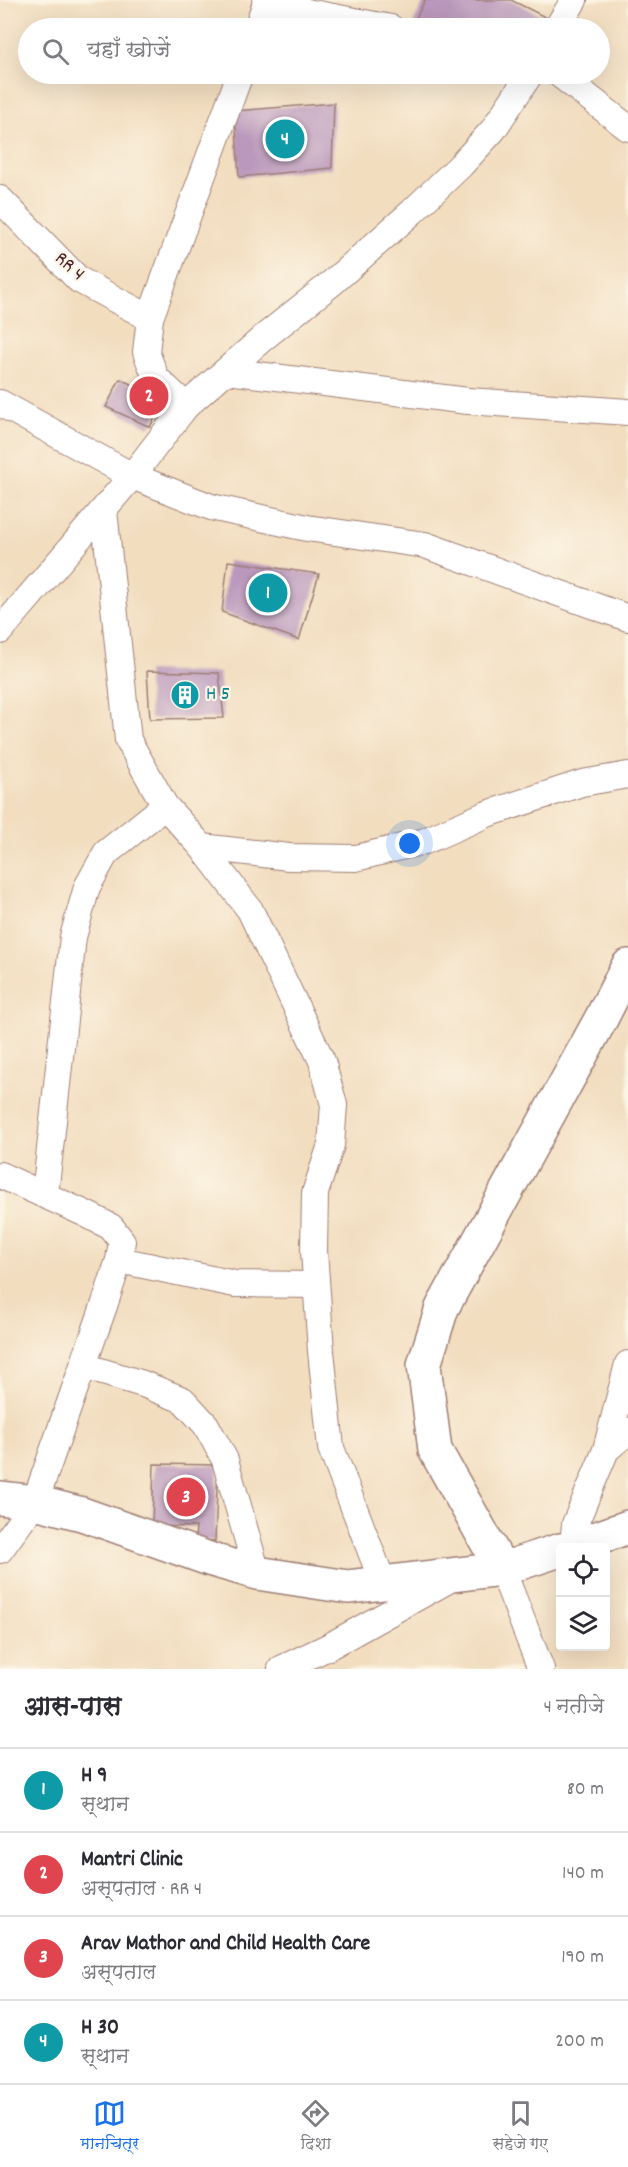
<!DOCTYPE html>
<html lang="hi">
<meta charset="utf-8">
<style>
:root{--surface:#fff;--page:#f2f2f3;--text:#2b2b33;--muted:#7c7c81;--line:#e1e1e2;--accent:#1a73e8}
body{margin:0;font-family:Dekko,"Playpen Sans Deva",sans-serif;background:var(--page);color:var(--text)}
.controls{position:absolute;right:18px;bottom:18px;display:grid;overflow:hidden;border-radius:6px;box-shadow:0 6px 24px #0002}
.controls button{width:54px;height:54px;display:grid;place-items:center;padding:0;border:0;border-bottom:2px solid var(--line);background:var(--surface);color:var(--text);font:30px sans-serif}
.you{position:absolute;left:410px;top:844px;width:21px;height:21px;margin:-15px;border:4px solid #fff;border-radius:50%;background:#1a73e8;box-shadow:0 0 0 9px #1a73e833}
.badge{display:grid;place-items:center;width:39px;height:39px;border-radius:50%;background:var(--accent);color:#fff;font-size:20px;font-weight:700}
.pin{position:absolute;translate:-50% -50%;border:3px solid #fff;box-shadow:0 2px 6px #0006}
.list{margin:0;padding:0;list-style:none}
h2{display:flex;justify-content:space-between;align-items:center;height:78px;margin:0;padding:0 24px;font-size:26px}
h2 small{font-size:20px;font-weight:400;color:var(--muted)}
.list li{display:grid;grid-template-columns:39px 1fr auto;gap:18px;align-items:center;box-sizing:border-box;height:84px;padding:0 24px;border-top:2px solid var(--line)}
.list b{display:block;font-size:22px;white-space:nowrap}
.list p{margin:0;font-size:20px;white-space:nowrap;color:var(--muted)}
.list em{font-size:20px;font-style:normal;color:var(--muted)}
.icon{flex:none;width:33px;height:33px;fill:none;stroke:currentColor;stroke-width:2;stroke-linecap:round;stroke-linejoin:round}
.map{position:relative;flex:none;width:628px;height:1669px;overflow:hidden}
.search{position:absolute;background:var(--surface);box-shadow:0 6px 24px #0002;left:18px;right:18px;top:18px;height:66px;display:flex;align-items:center;gap:15px;box-sizing:border-box;padding:0 21px;border-radius:33px;color:var(--muted);font-size:22px}
.sheet{height:414px;background:var(--surface)}
nav{display:flex;justify-content:space-around;align-items:center;box-sizing:border-box;height:84px;border-top:2px solid var(--line);background:var(--surface);font-size:16px;color:var(--muted)}
nav a{display:grid;justify-items:center;gap:3px}
nav .on{color:var(--accent)}
.map>svg:first-child{display:block}
.building{fill:#ba97bc}
.lines{fill:none;stroke-linecap:round;stroke-linejoin:round}
.street-casing{stroke:#9e7e75;stroke-width:28}
.secondary-casing{stroke:#9e7e75;stroke-width:36}
.street{stroke:#fff;stroke-width:26}
.secondary{stroke:#fff;stroke-width:33}
.labels{text-anchor:middle;dominant-baseline:central;stroke-width:4.5;stroke-linejoin:round;paint-order:stroke}
.street-label{font-size:20px;fill:#4a1f2b;stroke:#fcf5e5}
.culture-label{font-size:20px;fill:#0d838f;stroke:#fcf5e5;text-anchor:start}
</style>
<div class="map">
<svg width="628" height="1669" viewBox="0 0 628 1669">
<rect width="100%" height="100%" fill="#fcf5e5"/>
<filter id="ink" filterUnits="userSpaceOnUse"><feTurbulence type="fractalNoise" baseFrequency=".0167" numOctaves="2"/><feDisplacementMap in="SourceGraphic" scale="12" xChannelSelector="R" yChannelSelector="G"/><feConvolveMatrix kernelMatrix="1 2 1 2 8 2 1 2 1" color-interpolation-filters="sRGB"/></filter>
<filter id="wash" filterUnits="userSpaceOnUse"><feTurbulence type="fractalNoise" baseFrequency=".008" numOctaves="4" result="noise"/><feDisplacementMap in="SourceGraphic" scale="24" xChannelSelector="R" yChannelSelector="G"/><feGaussianBlur stdDeviation="1.35" result="paint"/><feColorMatrix in="noise" values="0 0 0 0 0 0 0 0 0 0 0 0 0 0 0 0 0 1.4 0 .05"/><feComposite in="paint" operator="in"/></filter>
<g filter="url(#wash)">
<rect width="100%" height="100%" fill="#f2ddbf"/>
<g id="blocks">
<g class="building">
<polygon points="425,0 511,0 551,20 536,28 429,28 413,24"/>
<polygon points="334,103 332,168 239,177 235,111"/>
<polygon points="120,379 164,399 150,427 106,407"/>
<polygon points="228,561 319,574 299,640 222,612"/>
<polygon points="147,671 219,673 224,718 150,719"/>
<polygon points="154,1464 218,1465 215,1541 195,1540 196,1527 152,1526"/>
</g>
</g>
</g>
<g filter="url(#ink)">
<use href="#blocks" fill-opacity="0" stroke="#9e7e75" stroke-width="1.5"/>
<g class="lines">
<g class="street-casing">
<g id="street">
<polyline points="265,4 391,28"/>
<polyline points="257,28 267,0"/>
<polyline points="557,28 574,0"/>
<polyline points="559,74 628,128"/>
<polyline points="0,199 79,280 150,318"/>
<polyline points="227,371 468,401 628,412"/>
<polyline points="0,403 132,476 211,507 307,528 425,545 628,618"/>
<polyline points="186,406 156,378 146,352 150,318 240,74"/>
<polyline points="104,510 128,740 165,806 202,847 250,910 322,1061 334,1105 331,1145 315,1193 314,1251 321,1351 331,1448 383,1583"/>
<polyline points="0,631 132,476 186,406 263,338 333,282 412,212 461,165 493,130 530,74"/>
<polyline points="202,847 289,857 356,858 425,841 487,814 582,783 628,775"/>
<polyline points="0,1175 86,1214 111,1227 122,1241 119,1260 104,1306 35,1502 0,1550"/>
<polyline points="45,1195 73,937 87,887 106,853 165,806"/>
<polyline points="119,1260 235,1284 316,1285"/>
<polyline points="83,1366 143,1384 183,1400 206,1425 225,1460 257,1573"/>
<polyline points="606,1450 628,1364"/>
<polyline points="573,1546 575,1524 606,1450 628,1431"/>
<polyline points="502,1569 541,1669"/>
<polyline points="281,1669 328,1647 450,1579"/>
</g>
</g>
<g class="secondary-casing">
<g id="secondary">
<polyline points="0,1498 35,1502 82,1514 212,1560 257,1573 348,1587 502,1569 560,1550"/>
<polyline points="569,1548 628,1527"/>
<polyline points="502,1569 435,1450 424,1365 442,1308 601,1019 628,966"/>
</g>
</g>
<use href="#street" class="street"/>
<use href="#secondary" class="secondary"/>
</g>
</g>
<defs>
<g id="building-disc" transform="scale(1.5)"><circle r="9.5" fill="#0f9aa8" stroke="#fcf5e5"/><path d="M-4-6H4V6H1V3H-1V6H-4ZM-2.5-4.3h1.7v1.8h-1.7ZM.8-4.3h1.7v1.8H.8ZM-2.5-1h1.7V.8h-1.7ZM.8-1h1.7V.8H.8Z" fill="#fff"/></g>
</defs>
<g fill-rule="evenodd">
<use href="#building-disc" x="185" y="695"/>
</g>
<g class="labels">
<g class="street-label">
<text transform="translate(69 267) rotate(42)">RR 4</text>
</g>
<g class="culture-label">
<text x="206" y="695">H 5</text>
</g>
</g>
</svg>
<div class="controls">
<button><svg class="icon" aria-label="locate" viewBox="0 0 24 24"><circle cx="12" cy="12" r="6"/><path d="M12 2v4M12 18v4M2 12h4M18 12h4"/></svg></button>
<button><svg class="icon" aria-label="layers" viewBox="0 0 24 24"><path d="M12 4l9 5-9 5-9-5zM3 14l9 5 9-5"/></svg></button>
</div>
<div class="you"></div>
<div class="pin badge" style="left:268px;top:593px;background:#0f9aa8">1</div>
<div class="pin badge" style="left:149px;top:396px;background:#e0444e">2</div>
<div class="pin badge" style="left:186px;top:1497px;background:#e0444e">3</div>
<div class="pin badge" style="left:285px;top:139px;background:#0f9aa8">4</div>
<div class="search"><svg class="icon" aria-label="search" viewBox="0 0 24 24"><circle cx="10" cy="10" r="6"/><path d="M15 15l6 6"/></svg>यहाँ खोजें</div>
</div>
<section class="sheet">
<h2>आस-पास<small>4 नतीजे</small></h2>
<ul class="list">
<li><span class="badge" style="background:#0f9aa8">1</span><div><b>H 9</b><p>स्थान</p></div><em>80 m</em></li>
<li><span class="badge" style="background:#e0444e">2</span><div><b>Mantri Clinic</b><p>अस्पताल · RR 4</p></div><em>140 m</em></li>
<li><span class="badge" style="background:#e0444e">3</span><div><b>Arav Mathor and Child Health Care</b><p>अस्पताल</p></div><em>190 m</em></li>
<li><span class="badge" style="background:#0f9aa8">4</span><div><b>H 30</b><p>स्थान</p></div><em>200 m</em></li>
</ul>
</section>
<nav>
<a class="on"><svg class="icon" aria-label="map" viewBox="0 0 24 24"><path d="M3 6l6-2 6 2 6-2v14l-6 2-6-2-6 2zM9 4v14M15 6v14"/></svg>मानचित्र</a>
<a><svg class="icon" aria-label="directions" viewBox="0 0 24 24"><path d="M12 3l9 9-9 9-9-9zM9 14v-3h6M13 9l2 2-2 2"/></svg>दिशा</a>
<a><svg class="icon" aria-label="saved" viewBox="0 0 24 24"><path d="M7 4h10v16l-5-4-5 4z"/></svg>सहेजे गए</a>
</nav>
